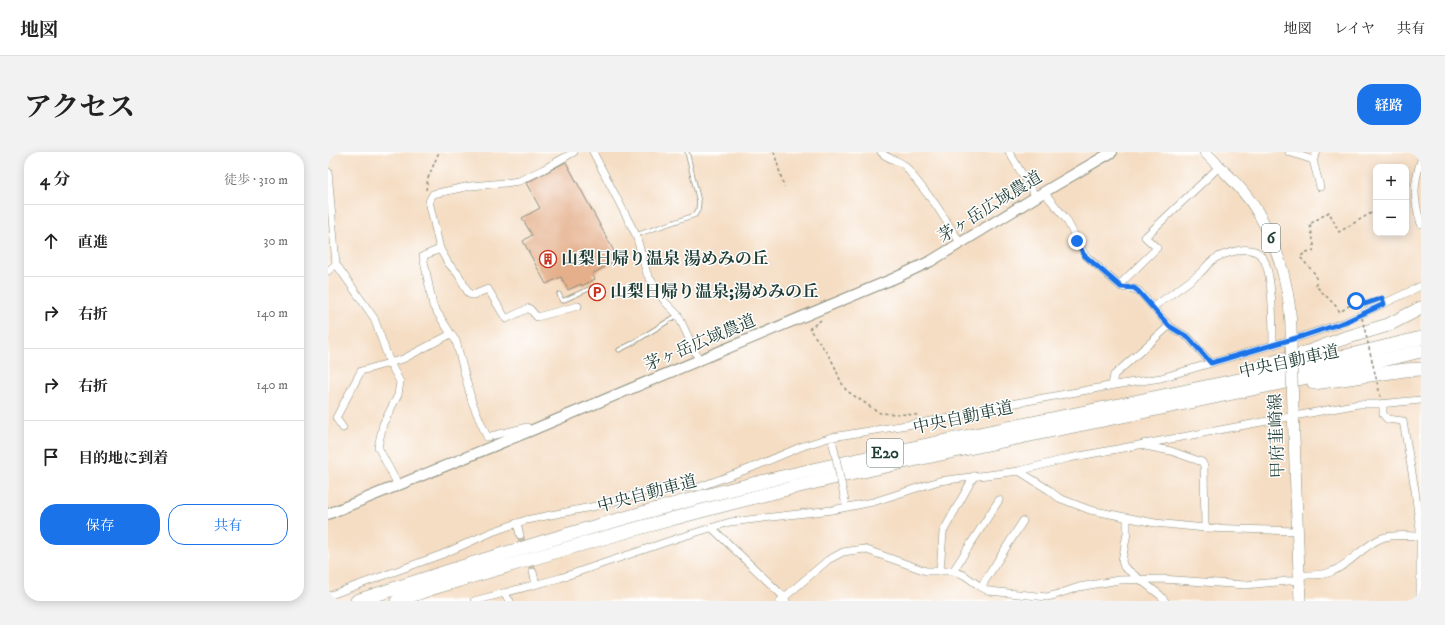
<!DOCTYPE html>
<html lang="ja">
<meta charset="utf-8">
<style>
:root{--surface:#fff;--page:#f2f2f2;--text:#222;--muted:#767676;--line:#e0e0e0;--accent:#1a73e8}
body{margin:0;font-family:"IM FELL DW Pica","Noto Serif JP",serif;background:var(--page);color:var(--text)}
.controls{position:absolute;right:12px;top:12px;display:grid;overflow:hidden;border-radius:8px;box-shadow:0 2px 10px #0003}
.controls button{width:36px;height:36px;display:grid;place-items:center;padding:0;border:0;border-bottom:1px solid var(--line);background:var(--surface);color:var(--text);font:20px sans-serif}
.stop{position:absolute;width:12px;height:12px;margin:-9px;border:3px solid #1a73e8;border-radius:50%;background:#fff}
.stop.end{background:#1a73e8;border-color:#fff;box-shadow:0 1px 4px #0008}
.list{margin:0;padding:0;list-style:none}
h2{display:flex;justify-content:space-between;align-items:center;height:52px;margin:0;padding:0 16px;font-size:17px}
h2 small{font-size:13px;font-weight:400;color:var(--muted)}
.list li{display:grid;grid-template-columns:26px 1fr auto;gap:12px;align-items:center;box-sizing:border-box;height:72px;padding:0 16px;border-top:1px solid var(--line)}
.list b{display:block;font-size:15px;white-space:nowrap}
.list em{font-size:13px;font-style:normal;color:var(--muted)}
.actions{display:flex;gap:8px;padding:12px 16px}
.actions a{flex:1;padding:9px 0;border:1px solid var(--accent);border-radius:16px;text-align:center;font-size:14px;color:var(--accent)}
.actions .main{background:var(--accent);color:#fff}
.icon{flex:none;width:22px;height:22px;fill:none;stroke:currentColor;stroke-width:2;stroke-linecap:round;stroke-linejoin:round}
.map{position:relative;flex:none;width:1093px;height:449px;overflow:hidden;border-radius:16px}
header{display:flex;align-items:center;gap:24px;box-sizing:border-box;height:56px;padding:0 20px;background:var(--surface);border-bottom:1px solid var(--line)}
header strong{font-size:19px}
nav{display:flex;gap:22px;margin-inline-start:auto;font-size:14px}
.intro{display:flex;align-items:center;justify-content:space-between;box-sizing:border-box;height:96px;padding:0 24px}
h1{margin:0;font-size:28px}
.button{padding:10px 18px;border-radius:16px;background:var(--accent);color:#fff;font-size:14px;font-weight:700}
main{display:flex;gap:24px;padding:0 24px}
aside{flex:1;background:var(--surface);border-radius:16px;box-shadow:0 2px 10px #0003}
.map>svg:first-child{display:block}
.building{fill:#e4af8a}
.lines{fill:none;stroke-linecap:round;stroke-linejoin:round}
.street-tunnel{stroke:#cabda6;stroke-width:7;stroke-dasharray:7 3.5;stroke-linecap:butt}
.lane-casing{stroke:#8a8d7c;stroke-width:5}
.street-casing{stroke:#8a8d7c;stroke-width:8}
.secondary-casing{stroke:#8a8d7c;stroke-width:12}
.primary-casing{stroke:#8a8d7c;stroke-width:12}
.highway-casing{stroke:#8a8d7c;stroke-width:14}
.path{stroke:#8a8d7c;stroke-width:1.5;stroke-dasharray:3 3;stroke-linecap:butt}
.lane{stroke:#fff;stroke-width:3.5}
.street{stroke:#fff;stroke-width:7}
.secondary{stroke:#fff;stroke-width:10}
.primary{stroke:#fff;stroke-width:11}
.highway{stroke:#fff;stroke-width:13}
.street-bridge-casing{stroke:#8a8d7c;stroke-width:8;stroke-linecap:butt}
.primary-bridge-casing{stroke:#8a8d7c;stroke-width:12;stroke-linecap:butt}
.path-bridge{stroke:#8a8d7c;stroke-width:1.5;stroke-dasharray:3 3;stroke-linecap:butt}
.street-bridge{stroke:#fff;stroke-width:7}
.primary-bridge{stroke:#fff;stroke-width:11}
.route{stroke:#1a73e8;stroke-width:5}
.labels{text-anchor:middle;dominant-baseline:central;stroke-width:3;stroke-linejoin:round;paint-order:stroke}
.shield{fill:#fff;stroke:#627771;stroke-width:1}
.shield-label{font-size:16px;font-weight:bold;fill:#1f3d34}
.street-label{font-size:17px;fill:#1f3d34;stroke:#fff}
.poi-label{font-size:17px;font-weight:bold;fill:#1f3d34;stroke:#fff;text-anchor:start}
</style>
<header>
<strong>地図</strong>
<nav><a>地図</a><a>レイヤ</a><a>共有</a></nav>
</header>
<div class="intro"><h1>アクセス</h1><a class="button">経路</a></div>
<main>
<aside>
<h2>4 分<small>徒歩 · 310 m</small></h2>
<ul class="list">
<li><svg class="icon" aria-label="ahead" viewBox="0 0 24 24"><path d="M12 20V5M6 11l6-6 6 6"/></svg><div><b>直進</b></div><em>30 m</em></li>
<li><svg class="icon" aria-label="right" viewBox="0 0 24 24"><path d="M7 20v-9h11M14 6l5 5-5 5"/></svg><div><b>右折</b></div><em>140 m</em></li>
<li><svg class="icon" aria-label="right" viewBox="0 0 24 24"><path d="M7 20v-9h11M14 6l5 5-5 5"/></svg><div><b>右折</b></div><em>140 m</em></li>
<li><svg class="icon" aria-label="arrive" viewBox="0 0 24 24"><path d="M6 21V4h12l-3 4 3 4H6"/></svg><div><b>目的地に到着</b></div></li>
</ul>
<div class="actions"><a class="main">保存</a><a>共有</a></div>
</aside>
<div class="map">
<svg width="1093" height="449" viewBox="0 0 1093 449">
<rect width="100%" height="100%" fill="#fff"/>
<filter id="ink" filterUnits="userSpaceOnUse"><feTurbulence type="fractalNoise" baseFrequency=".025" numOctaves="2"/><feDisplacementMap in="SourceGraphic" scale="8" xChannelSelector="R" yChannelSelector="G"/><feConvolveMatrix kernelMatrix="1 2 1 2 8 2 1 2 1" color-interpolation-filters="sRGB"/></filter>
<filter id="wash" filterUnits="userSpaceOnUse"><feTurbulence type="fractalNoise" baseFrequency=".012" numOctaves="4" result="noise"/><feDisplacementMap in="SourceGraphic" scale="16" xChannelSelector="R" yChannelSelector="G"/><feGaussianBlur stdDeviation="0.9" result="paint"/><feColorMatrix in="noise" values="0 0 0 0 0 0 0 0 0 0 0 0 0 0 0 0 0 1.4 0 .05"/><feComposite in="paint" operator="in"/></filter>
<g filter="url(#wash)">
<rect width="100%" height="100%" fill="#f5ddc3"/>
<g id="blocks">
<polygon class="building" points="238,10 288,103 282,112 264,122 267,127 254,134 253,132 240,138 233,125 218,132 195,89 204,83 194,66 212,56 198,31"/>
</g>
</g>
<g filter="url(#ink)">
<use href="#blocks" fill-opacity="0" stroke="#8a8d7c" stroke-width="1"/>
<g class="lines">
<polyline class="street-tunnel" points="192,383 205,420"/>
<g class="lane-casing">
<g id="lane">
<polyline points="308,83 367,63 370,58 371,50 359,0"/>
<polyline points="231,142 234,149 263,136 269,140"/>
<polyline points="291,198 303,192 350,163"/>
</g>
</g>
<g class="street-casing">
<g id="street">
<polyline points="246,0 216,17 191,29 177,31 142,34 105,42 101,49 112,97 120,111 130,122 141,142 145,143 160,137 178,167 201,156 209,165 250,154"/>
<polyline points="265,0 308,83 319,122 337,150 350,163 371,208"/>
<path d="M553 0C560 8 570 7 577 14L608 53 633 92"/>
<polyline points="681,0 708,45"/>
<polyline points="961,0 985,8 992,35"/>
<polyline points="985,8 989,0"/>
<path d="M1093 8C1085 33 1085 46 1093 72"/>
<polyline points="0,20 8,112 0,119"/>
<polyline points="716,40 738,67 757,103 793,135 806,137 811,139 841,174 861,186 883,211"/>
<polyline points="112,97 95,104 105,154 123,182"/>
<polyline points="8,112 46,166 62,211 72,230 70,243 55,272 50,295 70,333"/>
<polyline points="791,133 829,96 817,85 891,15"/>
<path d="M825 155C841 144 857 133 872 121 877 117 880 111 885 108 891 103 900 101 908 99 917 96 929 97 935 106 945 121 945 174 945 193"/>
<polyline points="784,233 786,223 841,174"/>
<polyline points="1055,251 1055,262 1059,267 1075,269 1087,338 1092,378 1092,449"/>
<polyline points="15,276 8,266 33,219 75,207 123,182 128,189 144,250 159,285 199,275 202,279"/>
<polyline points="817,291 817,294 843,299 874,310 876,314 877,376"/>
<polyline points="691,319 721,338 731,346 762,358 827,371 877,376 969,379"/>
<polyline points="799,365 799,381 794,409 796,415 832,443 837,449"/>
<polyline points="189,371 192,383"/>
<polyline points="384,376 456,445 458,449"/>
<polyline points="612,419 615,380 646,324"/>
<polyline points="625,419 671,348"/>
<polyline points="205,420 208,432"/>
<path d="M971 423C982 423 995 424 1005 419 1022 412 1036 393 1054 386 1066 382 1079 384 1091 384"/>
<polyline points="653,435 695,369"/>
<polyline points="175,441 182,449"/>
<polyline points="0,444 115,402 164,380 198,368 278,352 325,337 371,335 423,316 475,294 504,285 622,266 688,251 787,233 833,226 975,184 1017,170 1093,134"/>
<polyline points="146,449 232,426 350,386 402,370 504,358 545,350 611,329 691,319 741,306 1031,252 1051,252 1093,248"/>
<polyline points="452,449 500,408 515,400 536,397 598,419 625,419 636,423 653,435 661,439 719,445 727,443 751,435 791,428 834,427 917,433 971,428"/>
</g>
</g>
<g class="secondary-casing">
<polyline id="secondary" points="0,362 202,279 567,126 603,109 716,40 784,0"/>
</g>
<g class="primary-casing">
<g id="primary">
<path d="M877 0C894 18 916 37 929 59 953 99 965 147 963 194"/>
<polyline points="965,257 972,449"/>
</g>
</g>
<g class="highway-casing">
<g id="highway">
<polyline points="933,214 983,199 1014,187 1060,173 1093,156"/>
<polyline points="986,231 1077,218 1093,217"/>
<path d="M29 449C170 402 313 358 458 324 669 275 883 238 1093 186"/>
<path d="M69 449 105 436C252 392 399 349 549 316 730 275 913 243 1093 199"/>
</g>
</g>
<g class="path">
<polyline points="446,0 456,35"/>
<polyline points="98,38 100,26 111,0"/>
<polyline points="1038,151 1028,149 1012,160 1007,153 988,134 988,123 972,105 978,100 985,99 986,93 982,72 1001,60 1011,80 1048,58"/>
<path d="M493 168 481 177C490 188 498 199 505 211 510 221 512 231 519 239L552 261 590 263"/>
</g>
<use href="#lane" class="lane"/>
<use href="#street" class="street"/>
<use href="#secondary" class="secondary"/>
<use href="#primary" class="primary"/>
<use href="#highway" class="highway"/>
<g class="street-bridge-casing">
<polyline id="street-bridge" points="505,292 517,349"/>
</g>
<g class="primary-bridge-casing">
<polyline id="primary-bridge" points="963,194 965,257"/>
</g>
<polyline class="path-bridge" points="1034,166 1053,247"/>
<use href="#street-bridge" class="street-bridge"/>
<use href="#primary-bridge" class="primary-bridge"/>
</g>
</g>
<g class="lines" filter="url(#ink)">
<polyline class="route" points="749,89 756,103 793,135 806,136 810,139 841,174 861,186 883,211 975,184 1017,170 1056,152 1054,146 1037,152 1033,149 1028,149"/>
</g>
<defs>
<g id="building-ring" transform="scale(0.9)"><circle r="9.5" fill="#fff" stroke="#c8321e" stroke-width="1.5"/><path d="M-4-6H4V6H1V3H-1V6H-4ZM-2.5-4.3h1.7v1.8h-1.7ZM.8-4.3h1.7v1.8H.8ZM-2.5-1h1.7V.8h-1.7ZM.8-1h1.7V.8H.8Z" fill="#c8321e"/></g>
<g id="parking-ring" transform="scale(0.9)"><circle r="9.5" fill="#fff" stroke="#c8321e" stroke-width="1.5"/><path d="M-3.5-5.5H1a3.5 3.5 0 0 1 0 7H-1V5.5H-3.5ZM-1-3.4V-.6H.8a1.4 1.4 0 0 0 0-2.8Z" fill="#c8321e"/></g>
</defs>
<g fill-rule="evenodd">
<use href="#building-ring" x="220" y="107"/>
<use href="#parking-ring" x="269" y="140"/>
</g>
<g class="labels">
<g class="shield">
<rect x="934" y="72" width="18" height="28" rx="3"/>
<rect x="539" y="287" width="36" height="28" rx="3"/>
</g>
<g class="shield-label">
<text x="943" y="86">6</text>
<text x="557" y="301">E20</text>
</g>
<g class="street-label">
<text transform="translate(662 55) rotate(-32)">茅ヶ岳広域農道</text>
<text transform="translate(372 191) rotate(-23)">茅ヶ岳広域農道</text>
<text transform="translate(961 210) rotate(-12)">中央自動車道</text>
<text transform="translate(635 266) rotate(-12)">中央自動車道</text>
<text transform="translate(949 284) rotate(-92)">甲府韮崎線</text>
<text transform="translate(319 342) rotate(-15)">中央自動車道</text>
</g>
<g class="poi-label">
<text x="233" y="107">山梨日帰り温泉 湯めみの丘</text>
<text x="282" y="140">山梨日帰り温泉;湯めみの丘</text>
</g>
</g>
</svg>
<div class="controls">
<button>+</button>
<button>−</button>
</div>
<div class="stop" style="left:1028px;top:149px"></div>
<div class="stop end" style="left:749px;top:89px"></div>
</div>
</main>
